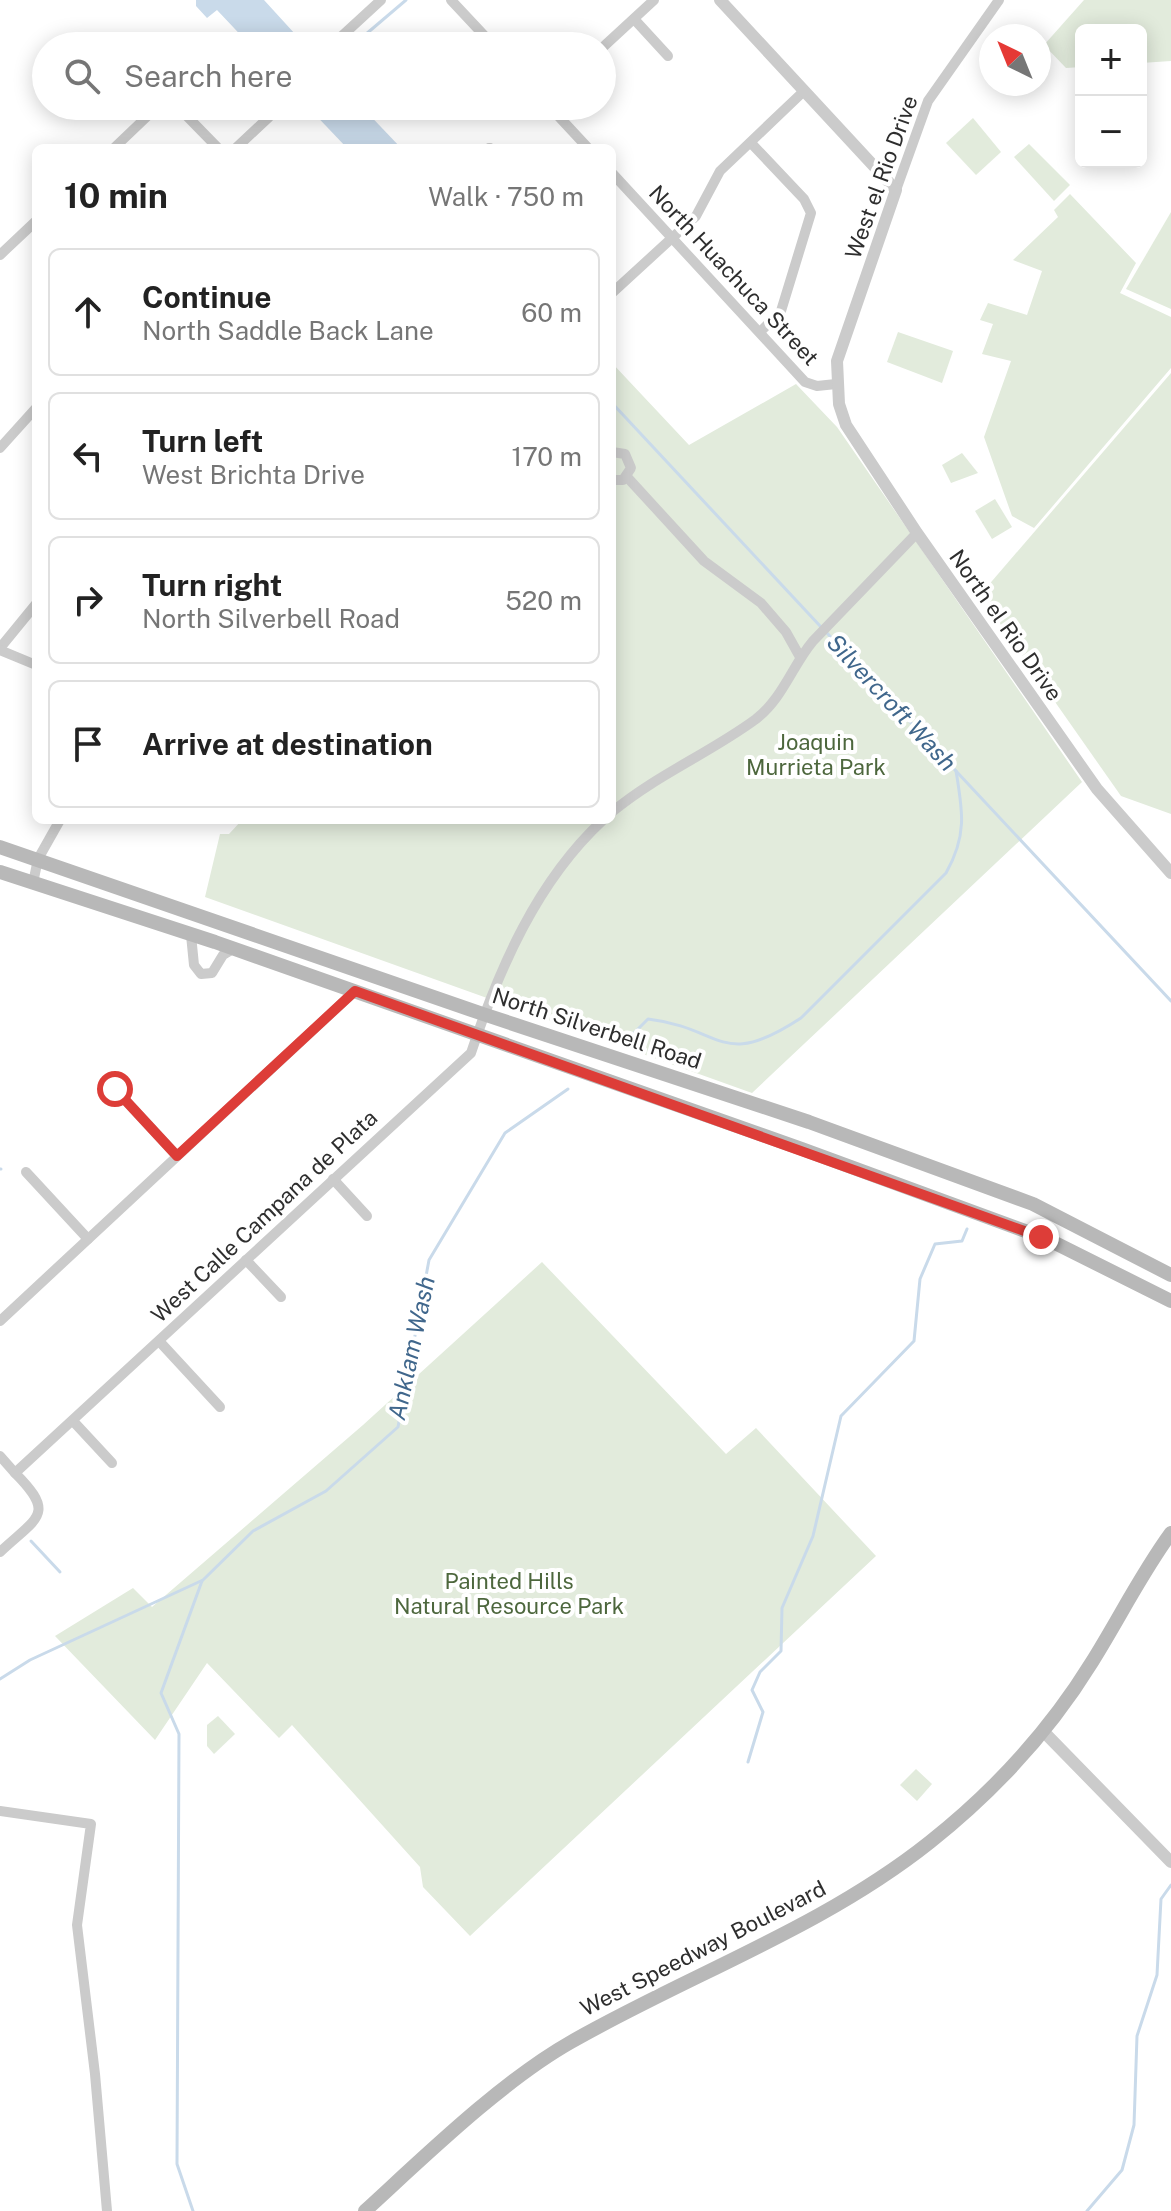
<!DOCTYPE html>
<meta charset="utf-8">
<style>
:root{--surface:#fff;--page:#f2f2f2;--text:#222;--muted:#767676;--line:#e0e0e0}
body{margin:0;font-family:"Public Sans",sans-serif;background:var(--page);color:var(--text)}
.controls{position:absolute;right:24px;top:24px;display:grid;overflow:hidden;border-radius:12px;box-shadow:0 4px 20px #0003}
.controls button{width:72px;height:72px;display:grid;place-items:center;padding:0;border:0;border-bottom:2px solid var(--line);background:var(--surface);color:var(--text);font:40px sans-serif}
.compass{position:absolute;left:979px;top:24px;width:72px;height:72px;border-radius:50%;background:var(--surface);box-shadow:0 4px 20px #0003;rotate:317deg}
.stop{position:absolute;width:24px;height:24px;margin:-18px;border:6px solid #dd3d38;border-radius:50%;background:#fff}
.stop.end{background:#dd3d38;border-color:#fff;box-shadow:0 2px 8px #0008}
.list{margin:0;padding:0;list-style:none}
h2{display:flex;justify-content:space-between;align-items:center;height:104px;margin:0;padding:0 32px;font-size:34px}
h2 small{font-size:26px;font-weight:400;color:var(--muted)}
.list li{display:grid;grid-template-columns:52px 1fr auto;gap:24px;align-items:center;box-sizing:border-box;height:128px;margin:0 16px 16px;padding:0 16px;border:2px solid var(--line);border-radius:12px}
.list b{display:block;font-size:30px;white-space:nowrap}
.list p{margin:0;font-size:26px;white-space:nowrap;color:var(--muted)}
.list em{font-size:26px;font-style:normal;color:var(--muted)}
.icon{flex:none;width:44px;height:44px;fill:none;stroke:currentColor;stroke-width:2;stroke-linecap:round;stroke-linejoin:round}
.map{position:relative;flex:none;width:1171px;height:2211px;overflow:hidden}
.search{position:absolute;background:var(--surface);box-shadow:0 4px 20px #0003;left:32px;top:32px;width:584px;height:88px;display:flex;align-items:center;gap:20px;box-sizing:border-box;padding:0 28px;border-radius:44px;color:var(--muted);font-size:30px}
.panel{position:absolute;background:var(--surface);box-shadow:0 4px 20px #0003;left:32px;top:144px;width:584px;height:680px;border-radius:12px}
.map>svg:first-child{display:block}
.green{fill:#e2ebdc}
.water{fill:#c9daea}
.lines{fill:none;stroke-linecap:round;stroke-linejoin:round}
.stream{stroke:#c9daea;stroke-width:3}
.minor{stroke:#cbcbcb;stroke-width:10}
.tertiary{stroke:#cbcbcb;stroke-width:12}
.secondary{stroke:#b8b8b8;stroke-width:14}
.route{stroke:#dd3d38;stroke-width:10}
.labels{text-anchor:middle;dominant-baseline:central;stroke-width:8;stroke-linejoin:round;paint-order:stroke}
.street-label{font-size:22px;fill:#2e2e2e;stroke:#fff}
.park-label{font-size:22px;fill:#4d673d;stroke:#fff}
.water-label{font-size:24px;font-style:italic;fill:#40678c;stroke:#fff}
</style>
<div class="map">
<svg width="1171" height="2211" viewBox="0 0 1171 2211">
<rect width="100%" height="100%" fill="#fff"/>
<g class="green">
<polygon points="1084,0 1171,0 1171,61 1141,63 1141,30 1081,30 1081,67 1066,68 1044,45"/>
<polygon points="973,118 1001,152 976,175 946,143"/>
<polygon points="1029,144 1070,185 1054,201 1014,157"/>
<polygon points="1070,194 1136,263 1120,293 1171,317 1171,368 1034,528 1012,516 984,437 1011,361 982,354 993,324 980,320 988,303 1027,315 1042,271 1013,260 1058,217 1054,210"/>
<polygon points="1171,212 1171,309 1126,289"/>
<polygon points="898,332 953,351 942,383 887,362"/>
<polygon points="612,363 689,445 796,384 837,427 1082,782 752,1093 205,897 220,834 229,834 242,820 612,820"/>
<polygon points="1171,373 1171,814 1121,796 980,595"/>
<polygon points="962,453 978,473 951,483 942,465"/>
<polygon points="995,499 1012,527 992,539 975,511"/>
<polygon points="542,1262 726,1454 756,1428 876,1556 470,1936 423,1887 420,1867 292,1725 279,1738 207,1663 155,1740 55,1636 133,1588 152,1607 363,1425"/>
<polygon points="218,1716 235,1734 214,1754 207,1746 207,1725"/>
<polygon points="916,1769 932,1784 917,1801 900,1785"/>
</g>
<g class="water">
<polygon points="196,0 264,0 306,46 251,46 217,10 207,18 196,6"/>
<polygon points="307,106 361,106 401,148 347,148"/>
</g>
<g class="lines">
<g class="stream">
<polyline points="352,46 406,0"/>
<polyline points="275,114 282,106"/>
<polyline points="612,403 821,627"/>
<polyline points="827,633 1171,1001"/>
<path d="M625 1042 648 1019C724 1028 720 1071 801 1018L946 873C967 836 963 812 956 771"/>
<polyline points="0,1169 1,1169"/>
<polyline points="31,1541 60,1572"/>
<polyline points="0,1679 30,1660 203,1580 253,1531 326,1491 398,1427 429,1260 505,1133 568,1089"/>
<polyline points="748,1762 763,1712 752,1690 760,1672 781,1651 782,1608 813,1536 841,1416 914,1341 920,1279 935,1244 962,1241 967,1229"/>
<polyline points="193,2211 177,2164 179,1734 161,1693 202,1581"/>
<polyline points="1087,2211 1122,2170 1134,2125 1137,2036 1157,1975 1161,1899 1171,1885"/>
</g>
<g class="minor">
<polyline points="451,0 494,46"/>
<polyline points="634,19 668,56"/>
<polyline points="331,46 381,0"/>
<polyline points="602,48 654,0"/>
<polyline points="177,106 218,148"/>
<polyline points="549,106 588,148"/>
<polyline points="751,143 804,199 811,213 781,311 760,332"/>
<polyline points="114,148 158,106"/>
<polyline points="236,148 269,117"/>
<polyline points="489,148 490,148"/>
<polyline points="612,173 805,382 817,386 836,384"/>
<polyline points="896,190 928,101 999,0"/>
<polyline points="0,255 36,221"/>
<polyline points="612,293 696,216 720,171 804,91"/>
<polyline points="0,448 36,408"/>
<polyline points="612,452 625,454 631,468 623,480 612,480"/>
<polyline points="627,477 704,561 761,603 786,632 800,657"/>
<polyline points="0,648 36,604"/>
<polyline points="0,650 36,665"/>
<path d="M612 812C658 774 710 753 756 719 783 698 792 666 813 641L917 533"/>
<polyline points="33,883 38,859 60,820"/>
<polyline points="191,935 194,965 201,974 212,973 223,955 233,949"/>
<polyline points="115,1089 177,1156"/>
<polyline points="26,1172 88,1239"/>
<polyline points="333,1179 367,1216"/>
<polyline points="246,1260 281,1297"/>
<polyline points="0,1321 355,991"/>
<polyline points="159,1341 220,1407"/>
<polyline points="73,1421 112,1463"/>
<polyline points="0,1456 15,1473"/>
<path d="M0 1552C37 1517 57 1515 15 1473L471 1053C499 969 537 881 603 820"/>
<polyline points="0,1811 91,1824 77,1925 95,2074 107,2211"/>
</g>
<g class="tertiary">
<polyline points="720,0 896,190 837,361 839,404 846,425 917,533 1097,789 1171,873"/>
<polyline points="1043,1731 1171,1862"/>
</g>
<g class="secondary">
<polyline points="0,847 483,1014 809,1122 1033,1204 1171,1275"/>
<polyline points="0,872 215,942 802,1149 1047,1239 1171,1301"/>
<path d="M365 2211C424 2157 502 2081 571 2042 690 1974 822 1928 930 1842 993 1792 1050 1730 1092 1662 1119 1619 1141 1574 1171 1533"/>
</g>
</g>
<g class="lines">
<polyline class="route" points="115,1089 177,1156 355,991 1041,1237"/>
</g>
<g class="labels">
<g class="street-label">
<text transform="translate(881 177) rotate(-70)">West el Rio Drive</text>
<text transform="translate(734 275) rotate(47)">North Huachuca Street</text>
<text transform="translate(1006 625) rotate(55)">North el Rio Drive</text>
<text transform="translate(597 1028) rotate(18)">North Silverbell Road</text>
<text transform="translate(264 1216) rotate(-43)">West Calle Campana de Plata</text>
<text transform="translate(703 1948) rotate(-27)">West Speedway Boulevard</text>
</g>
<g class="park-label">
<text x="816" y="742">Joaquin<tspan x="816" dy="25">Murrieta Park</tspan></text>
<text x="509" y="1581">Painted Hills<tspan x="509" dy="25">Natural Resource Park</tspan></text>
</g>
<g class="water-label">
<text transform="translate(892 702) rotate(47)">Silvercroft Wash</text>
<text transform="translate(411 1348) rotate(-78)">Anklam Wash</text>
</g>
</g>
</svg>
<div class="controls">
<button>+</button>
<button>−</button>
</div>
<svg class="compass" viewBox="-18 -18 36 36"><path d="M0-13l5 13h-10z" fill="#e53935"/><path d="M0 13l5-13h-10z" fill="#767676"/></svg>
<div class="stop" style="left:115px;top:1089px"></div>
<div class="stop end" style="left:1041px;top:1237px"></div>
<div class="search"><svg class="icon" aria-label="search" viewBox="0 0 24 24"><circle cx="10" cy="10" r="6"/><path d="M15 15l6 6"/></svg>Search here</div>
<section class="panel">
<h2>10 min<small>Walk · 750 m</small></h2>
<ul class="list">
<li><svg class="icon" aria-label="ahead" viewBox="0 0 24 24"><path d="M12 20V5M6 11l6-6 6 6"/></svg><div><b>Continue</b><p>North Saddle Back Lane</p></div><em>60 m</em></li>
<li><svg class="icon" aria-label="left" viewBox="0 0 24 24"><path d="M17 20v-9H6M10 6l-5 5 5 5"/></svg><div><b>Turn left</b><p>West Brichta Drive</p></div><em>170 m</em></li>
<li><svg class="icon" aria-label="right" viewBox="0 0 24 24"><path d="M7 20v-9h11M14 6l5 5-5 5"/></svg><div><b>Turn right</b><p>North Silverbell Road</p></div><em>520 m</em></li>
<li><svg class="icon" aria-label="arrive" viewBox="0 0 24 24"><path d="M6 21V4h12l-3 4 3 4H6"/></svg><div><b>Arrive at destination</b></div></li>
</ul>
</section>
</div>
